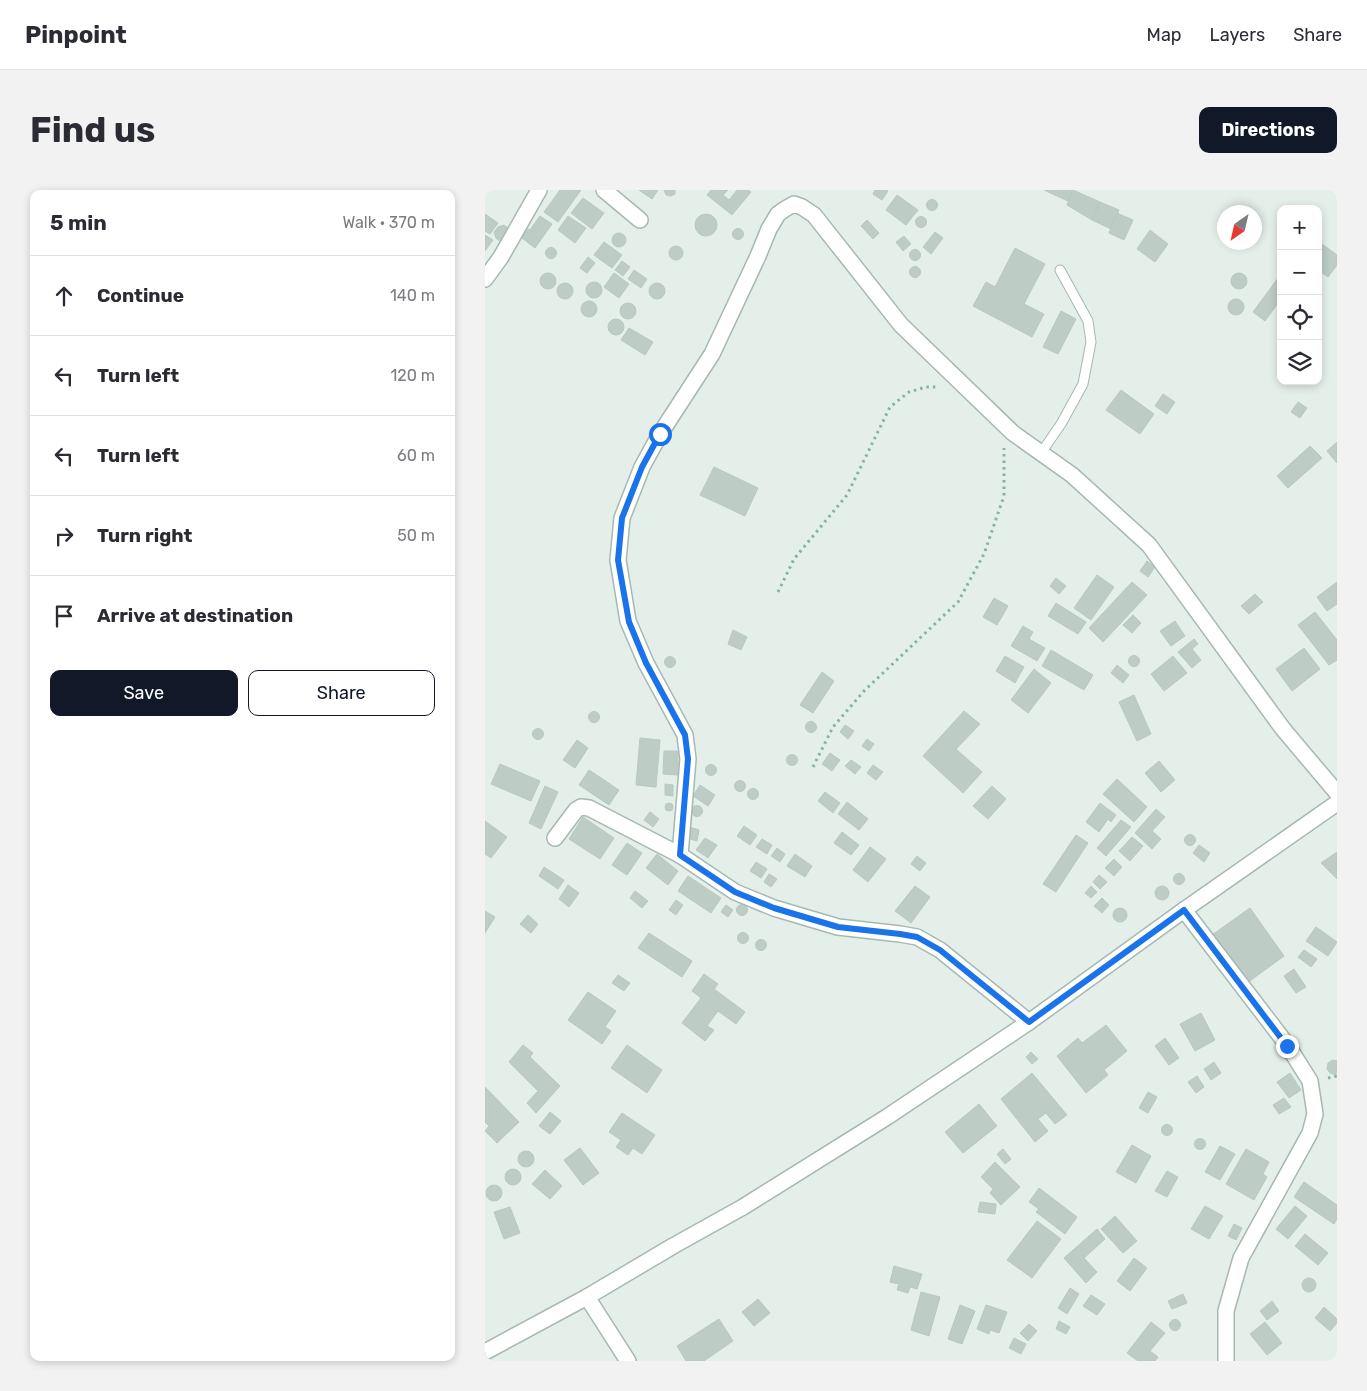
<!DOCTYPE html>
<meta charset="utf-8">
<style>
:root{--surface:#fff;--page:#f2f2f3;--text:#2b2b33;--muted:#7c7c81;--line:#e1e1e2;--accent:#111827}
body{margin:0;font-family:Rubik,sans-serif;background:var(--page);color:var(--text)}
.controls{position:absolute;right:15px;top:15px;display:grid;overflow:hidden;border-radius:10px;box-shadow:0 2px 8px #0003}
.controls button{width:45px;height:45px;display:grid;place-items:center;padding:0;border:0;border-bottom:1px solid var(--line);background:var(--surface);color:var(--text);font:25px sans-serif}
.compass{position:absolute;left:732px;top:15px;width:45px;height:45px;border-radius:50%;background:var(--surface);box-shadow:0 2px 8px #0003;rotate:214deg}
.stop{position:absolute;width:15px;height:15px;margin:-11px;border:4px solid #1a73e8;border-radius:50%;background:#fff}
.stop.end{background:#1a73e8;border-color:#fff;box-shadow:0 1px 5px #0008}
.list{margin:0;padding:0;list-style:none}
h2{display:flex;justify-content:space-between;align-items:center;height:65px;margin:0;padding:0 20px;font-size:21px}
h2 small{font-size:16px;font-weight:400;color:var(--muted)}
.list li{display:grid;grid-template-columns:32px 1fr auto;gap:15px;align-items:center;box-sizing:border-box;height:80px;padding:0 20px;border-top:1px solid var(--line)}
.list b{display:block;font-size:19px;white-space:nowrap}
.list em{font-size:16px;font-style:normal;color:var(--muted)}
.actions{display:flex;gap:10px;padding:15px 20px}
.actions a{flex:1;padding:11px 0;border:1px solid var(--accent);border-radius:10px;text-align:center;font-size:18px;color:var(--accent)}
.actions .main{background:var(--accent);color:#fff}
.icon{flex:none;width:28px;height:28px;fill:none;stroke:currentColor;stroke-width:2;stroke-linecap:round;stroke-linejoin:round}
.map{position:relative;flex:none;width:852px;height:1171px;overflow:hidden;border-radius:10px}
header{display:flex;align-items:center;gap:30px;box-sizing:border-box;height:70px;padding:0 25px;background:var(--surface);border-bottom:1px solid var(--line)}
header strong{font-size:24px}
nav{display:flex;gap:28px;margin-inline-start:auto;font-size:18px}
.intro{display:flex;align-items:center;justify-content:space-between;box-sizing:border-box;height:120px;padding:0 30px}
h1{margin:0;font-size:35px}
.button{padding:12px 22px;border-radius:10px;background:var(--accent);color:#fff;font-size:18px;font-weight:700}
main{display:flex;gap:30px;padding:0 30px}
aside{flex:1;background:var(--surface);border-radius:10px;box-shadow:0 2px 8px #0003}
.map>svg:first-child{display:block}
.building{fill:#bdcdc5;stroke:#b6c9c0}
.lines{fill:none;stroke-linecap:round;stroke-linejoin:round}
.service-casing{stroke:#a7b8b1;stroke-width:11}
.minor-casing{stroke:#a7b8b1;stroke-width:18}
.path{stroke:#83b5a2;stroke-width:3;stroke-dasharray:2.5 4;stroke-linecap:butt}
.service{stroke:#fff;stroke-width:9}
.minor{stroke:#fff;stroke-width:15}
.route{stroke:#1a73e8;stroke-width:6}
</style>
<header>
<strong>Pinpoint</strong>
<nav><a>Map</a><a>Layers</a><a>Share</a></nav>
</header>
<div class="intro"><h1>Find us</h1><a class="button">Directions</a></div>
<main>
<aside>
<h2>5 min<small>Walk · 370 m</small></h2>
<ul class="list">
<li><svg class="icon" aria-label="ahead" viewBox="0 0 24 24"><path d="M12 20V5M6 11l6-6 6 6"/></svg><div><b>Continue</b></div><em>140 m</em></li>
<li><svg class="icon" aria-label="left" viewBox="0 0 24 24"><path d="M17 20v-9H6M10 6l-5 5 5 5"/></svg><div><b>Turn left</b></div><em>120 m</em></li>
<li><svg class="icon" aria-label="left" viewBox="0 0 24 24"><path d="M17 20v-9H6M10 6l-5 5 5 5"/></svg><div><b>Turn left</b></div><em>60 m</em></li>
<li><svg class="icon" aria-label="right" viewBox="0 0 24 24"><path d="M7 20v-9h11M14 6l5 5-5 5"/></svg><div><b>Turn right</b></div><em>50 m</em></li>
<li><svg class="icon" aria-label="arrive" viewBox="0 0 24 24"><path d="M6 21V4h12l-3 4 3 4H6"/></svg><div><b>Arrive at destination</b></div></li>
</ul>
<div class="actions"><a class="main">Save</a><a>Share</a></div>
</aside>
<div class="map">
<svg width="852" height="1171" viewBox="0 0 852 1171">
<rect width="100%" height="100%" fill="#e5efea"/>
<g class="building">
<polygon points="75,0 96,0 73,32 59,22"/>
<polygon points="154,0 173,0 167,9"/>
<polygon points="179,0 190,0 190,4 186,6 181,5"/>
<polygon points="226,0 243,0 238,5 244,10 252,0 263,0 266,2 247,25 222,5"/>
<polygon points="390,0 401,0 403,1 397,10 388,4"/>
<polygon points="559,0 588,0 583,11"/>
<polygon points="588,0 615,12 607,30 582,15"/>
<polygon points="412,5 433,20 421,35 401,20"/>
<polygon points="98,8 119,23 107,39 86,23"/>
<circle cx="447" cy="15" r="5.5"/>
<polygon points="615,12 634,20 626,39 607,30"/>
<polygon points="632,23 648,30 639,50 624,43"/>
<polygon points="0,24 13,33 5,44 0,41"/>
<circle cx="221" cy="35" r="11"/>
<polygon points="55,26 67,34 50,58 37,48 43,39 45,40"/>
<polygon points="83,26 101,38 90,53 73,40"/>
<circle cx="436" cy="32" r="5.5"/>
<polygon points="382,30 394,43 388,49 376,36"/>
<polygon points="19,35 24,39 16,52 11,48 9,42 13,37"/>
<circle cx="253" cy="44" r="5.5"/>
<polygon points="665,40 683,54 670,72 652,59"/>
<polygon points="450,42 458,48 446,64 438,57"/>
<circle cx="134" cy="50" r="7"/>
<polygon points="0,45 8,50 0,61"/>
<polygon points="419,46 426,54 418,61 411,52"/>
<polygon points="833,51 852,65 852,75 843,87 833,80"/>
<polygon points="119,52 137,65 127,78 109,65"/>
<circle cx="191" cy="63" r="7"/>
<circle cx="66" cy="63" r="5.5"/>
<polygon points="530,58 560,74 539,114 559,124 547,147 488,116 501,92 510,97"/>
<circle cx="430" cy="65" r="5.5"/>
<polygon points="103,67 110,73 102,83 95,78"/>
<polygon points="137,71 145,77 138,86 130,80"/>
<circle cx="430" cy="82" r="5.5"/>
<polygon points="149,80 162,89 156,98 143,89"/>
<circle cx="63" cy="91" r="8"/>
<polygon points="129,83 144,94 134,108 119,97"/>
<circle cx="754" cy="91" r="8"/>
<polygon points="796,84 796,116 793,113 780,131 768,122"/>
<circle cx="109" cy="100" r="8"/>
<circle cx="172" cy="101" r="8"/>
<circle cx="80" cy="101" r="8"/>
<circle cx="751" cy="117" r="8"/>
<circle cx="104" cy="119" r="8"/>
<circle cx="143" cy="121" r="8"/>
<polygon points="576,121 591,129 573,164 558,157"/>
<circle cx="131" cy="137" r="8"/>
<polygon points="144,138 168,152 160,165 136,150"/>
<polygon points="636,200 669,224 655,244 621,220"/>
<polygon points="678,204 690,212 682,224 670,216"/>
<polygon points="813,212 822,218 815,228 806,222"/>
<polygon points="852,252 852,273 842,261"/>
<polygon points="825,256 837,268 803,298 792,286"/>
<polygon points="229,277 273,298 260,326 215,305"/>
<polygon points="662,371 670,377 663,387 655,381"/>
<polygon points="612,385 629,397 606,430 589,418"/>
<polygon points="571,388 581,396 574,404 565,396"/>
<polygon points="647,392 662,405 618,452 604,438"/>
<polygon points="852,392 852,414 842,421 832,407"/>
<polygon points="770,404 778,412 764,424 756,416"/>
<polygon points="509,408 523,416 512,435 498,427"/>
<polygon points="571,413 601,432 593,444 563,426"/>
<polygon points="830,422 852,450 852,470 844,475 813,435"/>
<polygon points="648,425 656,433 647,443 638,435"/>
<polygon points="690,431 700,446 686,456 675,441"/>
<polygon points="538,436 548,442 544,449 560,458 552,471 526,456"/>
<polygon points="248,440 262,447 256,460 243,454"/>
<polygon points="709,449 713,454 707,459 716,470 707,478 693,462"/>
<polygon points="819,458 835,479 807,501 791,479"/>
<polygon points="566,460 608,485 599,500 557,476"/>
<circle cx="649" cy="471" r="5.5"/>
<polygon points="520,466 539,477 530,493 511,481"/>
<polygon points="688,466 702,483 679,501 666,484"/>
<circle cx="185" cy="472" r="5.5"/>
<polygon points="632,475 644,485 638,493 626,483"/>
<polygon points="549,479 566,493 543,523 526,510"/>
<polygon points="337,482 349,491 328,523 315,515"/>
<polygon points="649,505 666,544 652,551 634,512"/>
<polygon points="479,521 495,534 471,559 497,582 478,603 438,566"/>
<circle cx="109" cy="527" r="5.5"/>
<circle cx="326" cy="537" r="5.5"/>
<polygon points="360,535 369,541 363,549 355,542"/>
<circle cx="53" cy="544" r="5.5"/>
<polygon points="155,548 175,550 171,597 151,595"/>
<polygon points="382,549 389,554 384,561 377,556"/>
<polygon points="92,550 103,558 90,578 78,570"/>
<polygon points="179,561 193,561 193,585 178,584"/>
<polygon points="345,563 355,570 347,581 337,574"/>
<circle cx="307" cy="570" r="5.5"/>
<polygon points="366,570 376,577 370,584 360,576"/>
<polygon points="674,571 690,590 676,602 660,583"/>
<polygon points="15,574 55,591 46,611 6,594"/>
<circle cx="226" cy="580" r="5.5"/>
<polygon points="388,575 398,582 391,590 382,583"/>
<polygon points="104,580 134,600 124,615 94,595"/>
<polygon points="632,589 662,617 649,632 618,604"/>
<circle cx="255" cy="596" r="5.5"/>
<polygon points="180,594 188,595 188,606 180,605"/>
<polygon points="215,595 230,605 223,616 208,606"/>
<polygon points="60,596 73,602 56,639 44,633"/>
<polygon points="507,596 521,609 503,629 488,616"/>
<circle cx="268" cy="604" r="5.5"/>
<polygon points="340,602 355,613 348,623 333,611"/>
<polygon points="362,612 383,629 374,640 353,624"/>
<circle cx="184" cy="617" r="4"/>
<polygon points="615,613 631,625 626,632 623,629 614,642 601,632"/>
<circle cx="212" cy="621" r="5.5"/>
<polygon points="671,619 680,627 667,641 676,649 667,659 650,643"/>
<polygon points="165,622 174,629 168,637 159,630"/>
<polygon points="98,627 129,648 115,669 84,649"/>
<polygon points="636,630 646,637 621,666 612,658"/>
<polygon points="0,631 22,647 6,668 0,664"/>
<polygon points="259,636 272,645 265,655 252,646"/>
<polygon points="204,637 214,640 212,651 202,648"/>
<polygon points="357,642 374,655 366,665 349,653"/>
<circle cx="705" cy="650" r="5.5"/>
<polygon points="591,645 603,653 571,702 558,694"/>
<polygon points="647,647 658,656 645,671 634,661"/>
<polygon points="220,648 232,655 223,668 211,660"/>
<polygon points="277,649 287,655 282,664 271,657"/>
<polygon points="142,653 157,663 142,685 127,675"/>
<polygon points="714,655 725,663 719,672 708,663"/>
<polygon points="385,657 401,669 383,692 368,680"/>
<polygon points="292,658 300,664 295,672 286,666"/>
<polygon points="852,662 852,689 836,673"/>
<polygon points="172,664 193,681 183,695 161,678"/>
<polygon points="310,664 327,676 320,687 302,676"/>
<polygon points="432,666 441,673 435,681 426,674"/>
<polygon points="629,669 637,677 629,686 620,678"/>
<polygon points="271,672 282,679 276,688 265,681"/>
<polygon points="59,677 79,690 73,699 54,686"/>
<circle cx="694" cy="689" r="5.5"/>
<polygon points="284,684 292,689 286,697 279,692"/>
<polygon points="614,685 622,692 615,699 608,692"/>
<polygon points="203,686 236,708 226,723 193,701"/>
<polygon points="83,695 94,703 84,717 74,709"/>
<polygon points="430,696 445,707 426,733 410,721"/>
<polygon points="606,696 612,702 606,708 600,703"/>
<circle cx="677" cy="703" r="7"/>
<polygon points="150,701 163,711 157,718 145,708"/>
<polygon points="617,708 624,715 617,723 609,716"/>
<polygon points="191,710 198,715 191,725 184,720"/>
<circle cx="257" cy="720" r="5.5"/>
<polygon points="241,715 248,720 243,727 236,722"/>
<circle cx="635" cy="725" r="7"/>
<polygon points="765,718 799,766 762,793 727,745"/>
<polygon points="0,721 10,727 0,743"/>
<polygon points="43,725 53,734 46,743 35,734"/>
<polygon points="831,737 852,752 843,766 821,751"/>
<circle cx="258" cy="748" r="5.5"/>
<polygon points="164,743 207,771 197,787 153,758"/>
<circle cx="276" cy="755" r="5.5"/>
<polygon points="819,760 832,769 826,777 813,767"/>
<polygon points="809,779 821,797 811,803 799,786"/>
<polygon points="219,784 233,794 229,799 260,822 251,834 233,821 222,836 229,840 220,851 197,833 216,808 207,801"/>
<polygon points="133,785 145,793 139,801 127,793"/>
<polygon points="103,802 131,821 120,837 126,841 117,854 83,830"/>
<polygon points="716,823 730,850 710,861 695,834"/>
<polygon points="621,835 642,861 619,880 623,885 601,903 572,866 593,848 597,853"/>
<polygon points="680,848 694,868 684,875 670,856"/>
<polygon points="38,855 48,863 45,867 75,896 51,923 42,913 53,901 24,872"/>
<polygon points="142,855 177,880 162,903 126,878"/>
<polygon points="546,862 553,869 547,874 541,867"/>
<polygon points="848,870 852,871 851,885 845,883 842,879 843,873"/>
<polygon points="729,872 736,883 726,890 719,879"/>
<polygon points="547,883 582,925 570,934 561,923 553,929 563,941 550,952 516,909"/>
<polygon points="805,883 816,900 804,908 792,892"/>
<polygon points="712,886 719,897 711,903 703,892"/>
<polygon points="0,897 34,932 12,953 0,941 4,936 0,932"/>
<polygon points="663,902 672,907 663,923 654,918"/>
<polygon points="799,908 806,917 794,924 788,915"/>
<polygon points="494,914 512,936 478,963 460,942"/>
<polygon points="65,922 76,931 65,944 54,936"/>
<polygon points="137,923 170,945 157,964 148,958 143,965 131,957 136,950 124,942"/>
<circle cx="682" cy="940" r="5.5"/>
<circle cx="715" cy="954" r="5.5"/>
<polygon points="647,955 666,966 651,993 631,982"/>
<polygon points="735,956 750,964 735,990 720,982"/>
<polygon points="95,958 114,983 98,995 79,970"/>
<polygon points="518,959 526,969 520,974 512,964"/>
<polygon points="761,959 784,972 778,984 782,987 769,1010 741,994"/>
<circle cx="41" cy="969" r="8"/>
<polygon points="510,972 535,997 516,1015 505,1003 508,999 496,987"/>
<circle cx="28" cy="987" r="8"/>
<polygon points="60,980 77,996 65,1009 47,994"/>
<polygon points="682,981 693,987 682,1007 670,1001"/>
<polygon points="819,992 852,1015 852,1029 849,1034 809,1007"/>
<circle cx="9" cy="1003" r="8"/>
<polygon points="554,998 592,1027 580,1044 551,1022 554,1019 544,1012"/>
<polygon points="495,1012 511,1014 510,1024 493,1022"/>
<polygon points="720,1016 738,1026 724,1049 706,1039"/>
<polygon points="810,1016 822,1026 803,1049 791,1039"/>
<polygon points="25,1017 35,1043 19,1049 9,1022"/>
<polygon points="630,1026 652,1051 638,1063 616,1039"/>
<polygon points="552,1031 576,1049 547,1088 522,1070"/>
<polygon points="749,1034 757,1038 751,1050 743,1046"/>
<polygon points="612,1039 620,1049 599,1068 612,1082 601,1093 579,1068"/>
<polygon points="820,1044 843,1063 833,1075 810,1056"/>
<polygon points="649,1068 662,1078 645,1101 632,1091"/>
<polygon points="409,1076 437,1084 432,1099 425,1097 423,1103 412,1100 414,1094 405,1092"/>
<circle cx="824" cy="1095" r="7"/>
<polygon points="585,1098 594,1104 582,1124 573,1118"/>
<polygon points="436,1102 455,1107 444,1146 426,1140"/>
<polygon points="698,1104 702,1113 687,1119 683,1111"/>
<polygon points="606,1105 620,1114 612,1125 598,1116"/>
<polygon points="273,1109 285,1123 269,1136 257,1122"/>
<polygon points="787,1111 794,1121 782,1130 775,1121"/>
<polygon points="475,1115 490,1121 477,1154 463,1149"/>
<polygon points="501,1115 522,1122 514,1143 505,1140 504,1144 492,1139"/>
<polygon points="839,1117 852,1129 852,1133 845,1141 830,1128"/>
<polygon points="234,1129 248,1151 219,1171 201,1171 192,1156"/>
<circle cx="690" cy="1135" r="5.5"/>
<polygon points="574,1131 585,1137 581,1144 571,1139"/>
<polygon points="666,1132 680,1143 665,1161 673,1167 670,1171 653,1171 642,1163"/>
<polygon points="780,1132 797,1153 782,1165 765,1144"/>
<polygon points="544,1134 552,1141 543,1151 535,1143"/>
<polygon points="529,1148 541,1154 536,1164 524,1158"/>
</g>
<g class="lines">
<g class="service-casing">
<polyline id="service" points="556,263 576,234 598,194 606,152 603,131 575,80"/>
</g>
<g class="minor-casing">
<g id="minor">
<polyline points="119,0 155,30"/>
<polyline points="0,89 16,67 54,0"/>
<polyline points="70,648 91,620 96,617 104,618 195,665 250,702 289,718 353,737 415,744 432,747 455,760 544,832"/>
<polyline points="195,665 203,569 200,545 161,473 143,431 133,370 137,328 157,277 175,244 227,164 273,66 284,39 293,24 300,19 309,14 317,17 329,25 416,135 528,243 587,285 664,355 798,539 852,603"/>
<polyline points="699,720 803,856 825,891 830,924 825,943 756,1068 741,1121 741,1171"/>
<polyline points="102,1107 143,1171"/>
<polyline points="0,1162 102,1107 188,1056 258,1017 402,927 544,832 699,720 852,613"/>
</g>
</g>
<g class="path">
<polyline points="293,402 309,369 362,305 405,217 424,202 441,197 454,197"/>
<polyline points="328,577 348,537 379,501 473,412 499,364 519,306 519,258"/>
<polyline points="843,888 852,886"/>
</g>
<use href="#service" class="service"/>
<use href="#minor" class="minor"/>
</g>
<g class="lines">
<polyline class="route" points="175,244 157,277 137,328 133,370 144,432 161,473 200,545 203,569 195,665 250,702 289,718 353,737 415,744 432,747 455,760 544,832 699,720 802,856"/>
</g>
</svg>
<div class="controls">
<button>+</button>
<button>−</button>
<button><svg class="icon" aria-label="locate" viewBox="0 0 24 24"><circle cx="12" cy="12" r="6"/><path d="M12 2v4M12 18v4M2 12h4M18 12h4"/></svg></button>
<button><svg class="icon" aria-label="layers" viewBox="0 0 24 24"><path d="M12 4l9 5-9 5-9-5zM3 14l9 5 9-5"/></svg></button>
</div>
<svg class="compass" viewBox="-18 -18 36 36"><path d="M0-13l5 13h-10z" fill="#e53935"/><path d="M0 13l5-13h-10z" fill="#7c7c81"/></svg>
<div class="stop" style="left:175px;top:244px"></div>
<div class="stop end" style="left:802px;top:856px"></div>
</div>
</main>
